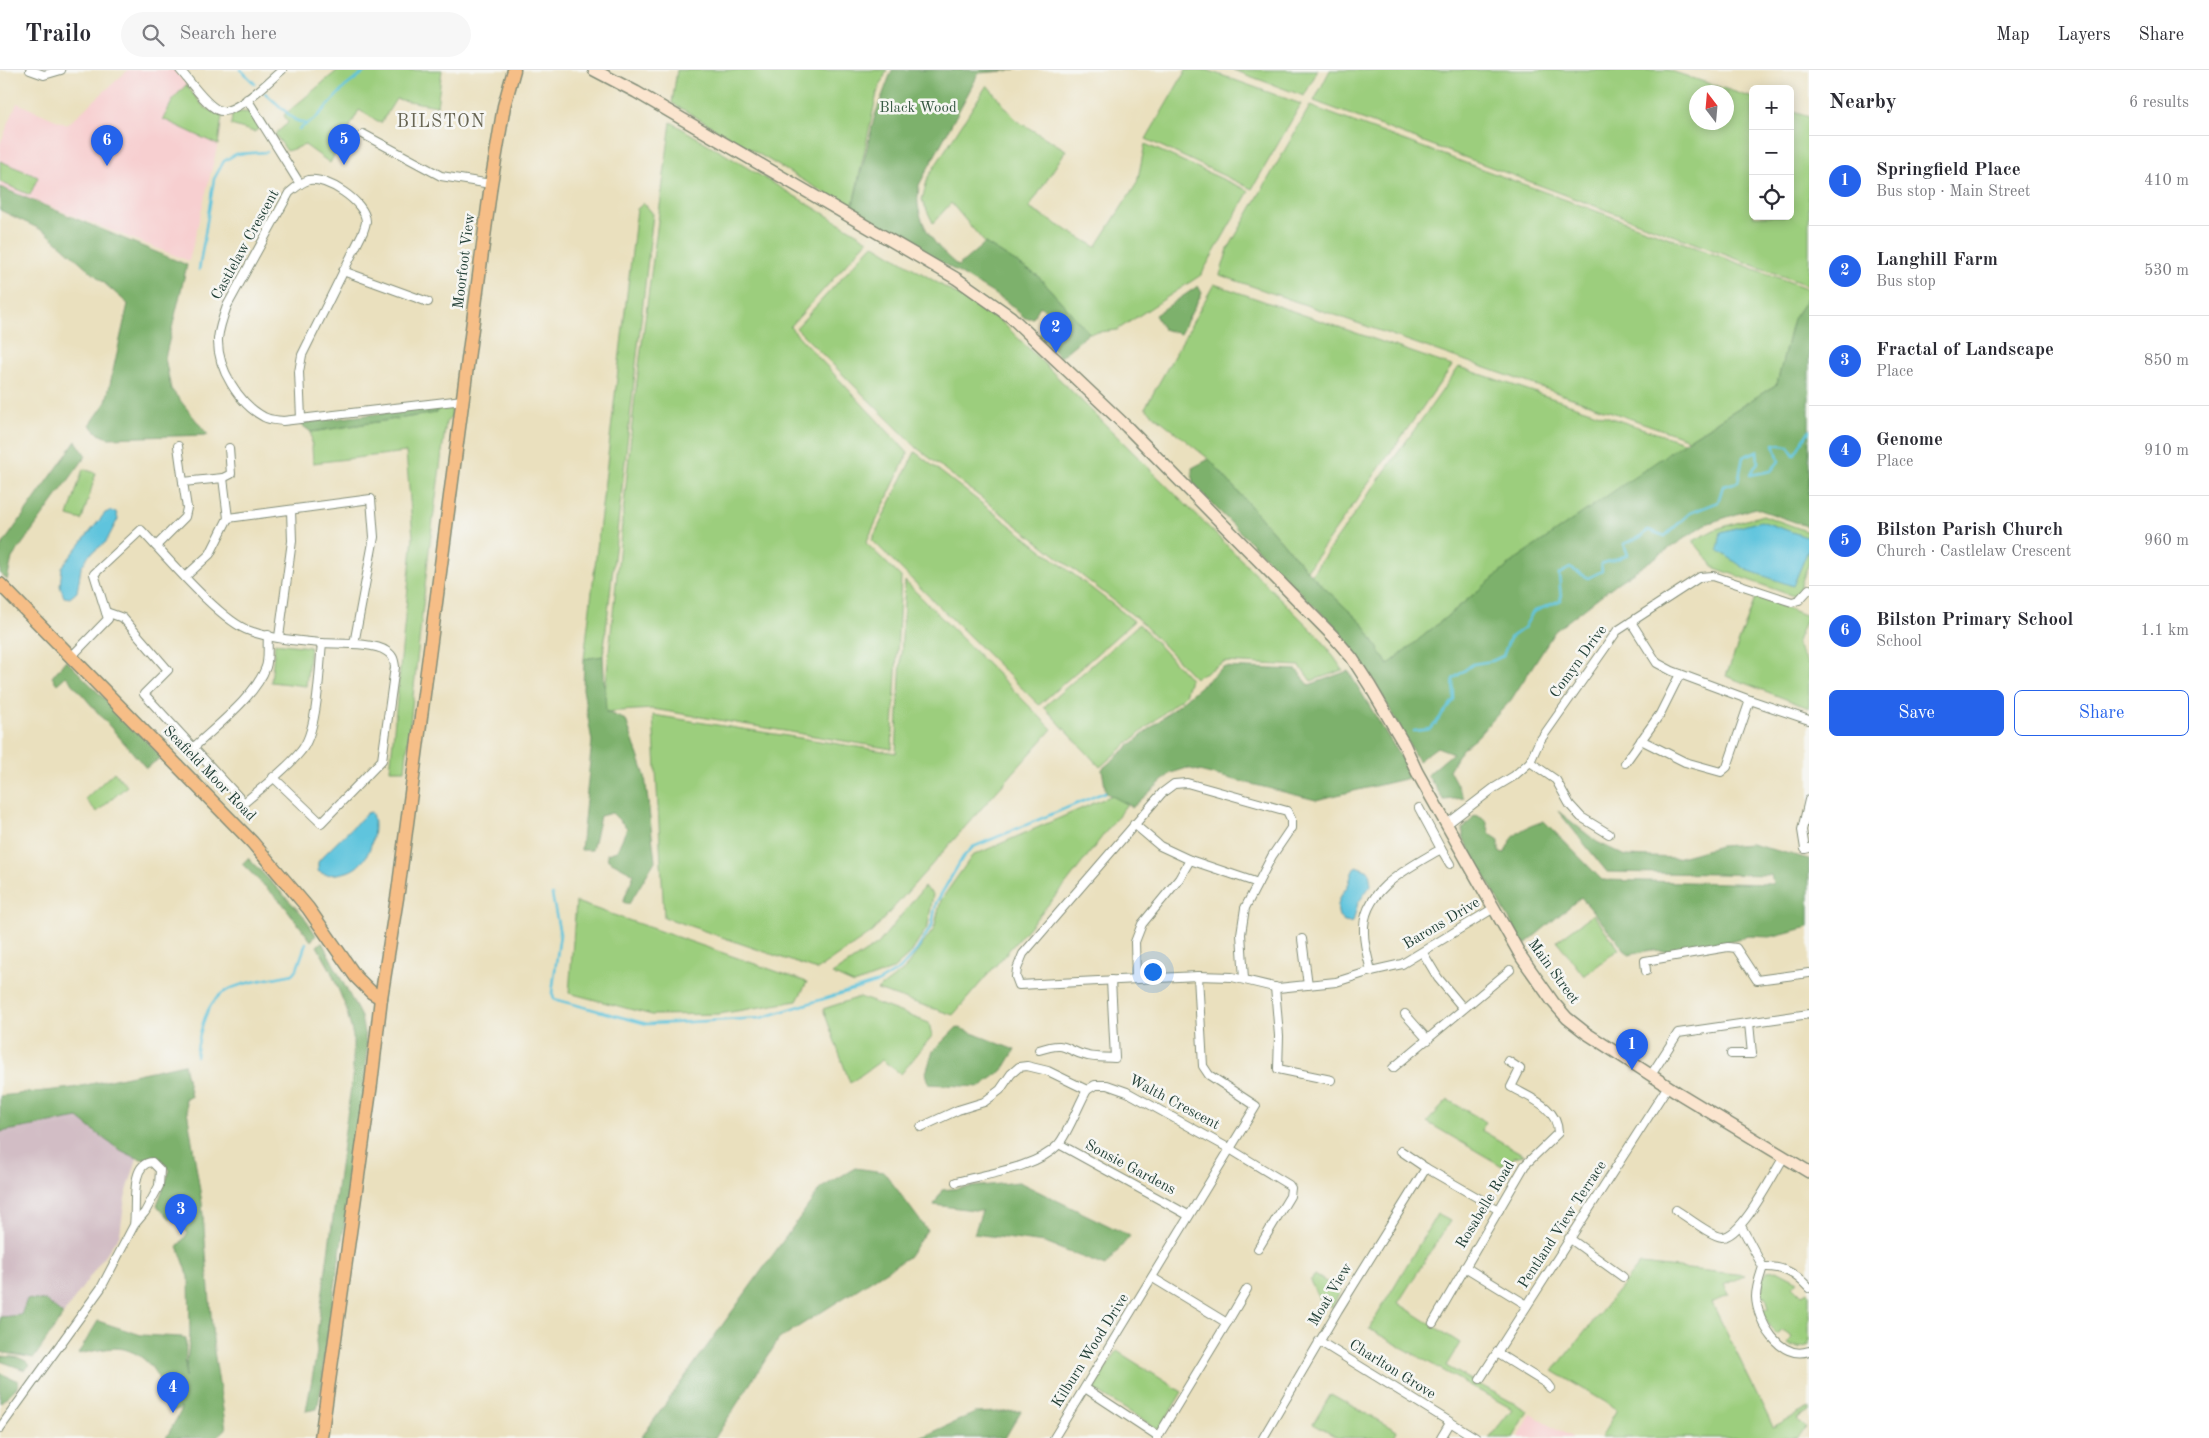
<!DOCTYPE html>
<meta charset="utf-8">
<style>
:root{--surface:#fff;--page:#f7f7f7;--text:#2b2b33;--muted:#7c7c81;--line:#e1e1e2;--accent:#2563eb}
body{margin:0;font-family:"Old Standard TT",serif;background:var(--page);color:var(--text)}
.controls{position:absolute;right:15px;top:15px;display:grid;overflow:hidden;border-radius:8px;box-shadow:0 2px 12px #0003}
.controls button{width:45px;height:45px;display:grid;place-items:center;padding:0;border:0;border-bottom:1px solid var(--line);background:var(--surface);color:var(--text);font:25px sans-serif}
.compass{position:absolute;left:1689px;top:15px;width:45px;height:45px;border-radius:50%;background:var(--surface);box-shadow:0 2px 12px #0003;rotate:344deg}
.you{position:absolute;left:1152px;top:901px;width:18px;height:18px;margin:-12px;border:4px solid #fff;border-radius:50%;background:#1a73e8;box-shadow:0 0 0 8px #1a73e833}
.badge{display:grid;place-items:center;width:32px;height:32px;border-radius:50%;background:var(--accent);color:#fff;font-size:16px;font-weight:700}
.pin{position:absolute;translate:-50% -41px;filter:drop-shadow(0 1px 2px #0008)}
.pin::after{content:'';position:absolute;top:26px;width:18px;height:15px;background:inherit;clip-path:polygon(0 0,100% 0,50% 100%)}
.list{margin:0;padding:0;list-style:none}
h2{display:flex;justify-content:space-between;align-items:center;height:65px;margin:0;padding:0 20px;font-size:21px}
h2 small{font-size:16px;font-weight:400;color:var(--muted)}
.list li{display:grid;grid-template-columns:32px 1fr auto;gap:15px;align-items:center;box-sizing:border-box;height:90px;padding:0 20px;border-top:1px solid var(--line)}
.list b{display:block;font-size:19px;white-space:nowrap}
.list p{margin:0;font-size:16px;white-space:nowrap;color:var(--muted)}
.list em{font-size:16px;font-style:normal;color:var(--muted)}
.actions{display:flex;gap:10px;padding:15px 20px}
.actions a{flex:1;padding:11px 0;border:1px solid var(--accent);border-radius:8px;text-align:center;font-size:18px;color:var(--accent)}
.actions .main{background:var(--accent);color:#fff}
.icon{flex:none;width:28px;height:28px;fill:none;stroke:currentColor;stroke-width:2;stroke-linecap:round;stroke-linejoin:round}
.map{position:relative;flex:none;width:1809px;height:1368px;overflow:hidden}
header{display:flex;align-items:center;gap:30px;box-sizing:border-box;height:70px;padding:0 25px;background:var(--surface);border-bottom:1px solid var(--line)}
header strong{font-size:24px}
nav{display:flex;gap:28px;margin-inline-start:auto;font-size:18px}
.search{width:350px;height:45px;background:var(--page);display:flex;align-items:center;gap:12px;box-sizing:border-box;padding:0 18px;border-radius:28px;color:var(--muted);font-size:19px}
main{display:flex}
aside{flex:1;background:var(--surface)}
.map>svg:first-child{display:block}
.built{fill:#f7cfd0}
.industrial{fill:#d2bdc5}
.green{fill:#9cce7d;stroke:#5e8658;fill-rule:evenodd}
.forest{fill:#7db16c;stroke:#4e7750}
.water{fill:#5fc4dd;stroke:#3f8088}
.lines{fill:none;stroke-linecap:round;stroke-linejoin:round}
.stream{stroke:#5fc4dd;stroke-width:2.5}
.minor-casing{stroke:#848e79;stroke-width:10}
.secondary-casing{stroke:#848e79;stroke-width:14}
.primary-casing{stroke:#848e79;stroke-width:15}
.minor{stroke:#fff;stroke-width:8}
.secondary{stroke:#fbe5cf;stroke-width:11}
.primary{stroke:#f6be87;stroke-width:12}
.labels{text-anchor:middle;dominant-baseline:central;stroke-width:5;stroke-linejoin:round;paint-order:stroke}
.park-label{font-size:15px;fill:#385a43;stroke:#f6f6f2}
.street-label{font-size:15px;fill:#1f3d34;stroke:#f6f6f2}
.quarter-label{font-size:18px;letter-spacing:1px;fill:#686654;stroke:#f6f6f2}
</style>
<header>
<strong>Trailo</strong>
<div class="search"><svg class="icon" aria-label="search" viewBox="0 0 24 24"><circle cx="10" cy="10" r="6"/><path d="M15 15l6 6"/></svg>Search here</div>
<nav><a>Map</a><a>Layers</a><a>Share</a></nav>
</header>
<main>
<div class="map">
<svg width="1809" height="1368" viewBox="0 0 1809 1368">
<rect width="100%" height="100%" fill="#f6f6f2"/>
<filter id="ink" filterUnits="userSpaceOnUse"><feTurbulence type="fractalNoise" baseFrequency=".02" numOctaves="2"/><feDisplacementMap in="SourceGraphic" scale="10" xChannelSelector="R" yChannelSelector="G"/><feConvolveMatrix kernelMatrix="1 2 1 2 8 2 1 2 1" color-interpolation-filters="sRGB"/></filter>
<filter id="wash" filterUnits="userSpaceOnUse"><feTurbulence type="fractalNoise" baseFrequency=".0096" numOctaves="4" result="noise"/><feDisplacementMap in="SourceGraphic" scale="20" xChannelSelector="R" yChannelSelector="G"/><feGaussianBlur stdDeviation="1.12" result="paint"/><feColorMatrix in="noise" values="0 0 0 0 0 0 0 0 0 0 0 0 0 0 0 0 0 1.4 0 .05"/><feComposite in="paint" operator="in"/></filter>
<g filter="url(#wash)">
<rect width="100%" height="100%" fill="#eae0be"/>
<g class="built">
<polygon points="128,0 174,0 204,37 222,46 221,62 189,191 0,117 0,74 17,33 67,55"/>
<polygon points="1531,1344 1573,1368 1518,1368"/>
</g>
<polygon class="industrial" points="78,1048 114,1075 137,1088 125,1128 120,1164 63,1245 46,1231 21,1245 0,1247 0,1062"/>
<g class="green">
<polygon points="338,0 442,0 437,36 396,29 381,53 359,40 330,93 305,75 287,81 275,64 288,53 284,45"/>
<polygon points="677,0 887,0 877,23 852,139 672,33"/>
<polygon points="1186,0 1207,0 1301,34 1252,119 1146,69"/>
<polygon points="1233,0 1318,0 1304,26"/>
<path d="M1330 0H1668L1753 28V146H1790V41L1809 47V216L1314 31ZM1696 22H1726V52H1696Z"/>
<polygon points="186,15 204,37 222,46 218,75 163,49 174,28"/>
<polygon points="987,15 1017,51 1066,80 1029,138 1096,177 1137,113 1145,74 1249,121 1201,205 1117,260 1089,263 1038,206 985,173 951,133 933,153 922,130 928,107"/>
<polygon points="1310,36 1809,219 1809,226 1793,249 1777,314 1689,369 1220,205 1228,179"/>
<polygon points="238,42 250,42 260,58 254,62 231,55 232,46"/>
<polygon points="671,52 868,170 790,257 908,383 866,473 901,507 892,679 653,639 603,642 635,326"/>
<polygon points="0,91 38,107 30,125 0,112"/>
<polygon points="644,133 653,144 603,586 584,589 637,139"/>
<polygon points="873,174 1001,251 1321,569 1343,600 1311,611 1300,596 1224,592 1195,608 1139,550 917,378 796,258"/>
<polygon points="1214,214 1452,296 1307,500 1209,389 1145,338"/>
<polygon points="1459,297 1686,373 1519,487 1388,595 1364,555 1311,505"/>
<polygon points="448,336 451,338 452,347 446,352 429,480 405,700 390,700 413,467 406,382 313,393 311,362 436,343 435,337"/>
<polygon points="915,382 1134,551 1039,635 872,470"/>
<polygon points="83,399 96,403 82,450 68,446"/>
<polygon points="1763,445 1809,462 1809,493 1796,527 1715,498 1693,471 1716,459"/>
<polygon points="905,511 1052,659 872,862 817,900 664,847 653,645 896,683"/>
<polygon points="1756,526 1807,546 1796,574 1809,596 1809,638 1726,606"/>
<polygon points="1139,554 1190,609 1185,625 1100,697 1044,637"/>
<polygon points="275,573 310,577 306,616 271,612"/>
<polygon points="114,702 127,716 97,742 85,729"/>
<polygon points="1115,724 1127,734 1066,814 953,945 877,920 904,900 934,859 941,830 972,786"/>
<polygon points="924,817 933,824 928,856 911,883 892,900 854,914 832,904 878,874"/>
<polygon points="576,832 807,912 797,931 719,944 652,945 569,923"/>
<polygon points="1593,844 1619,879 1584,906 1557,871"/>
<polygon points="860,927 929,953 932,966 901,1004 882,990 850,1013 823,939"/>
<polygon points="1448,1030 1486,1052 1481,1060 1524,1085 1514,1087 1511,1093 1505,1091 1502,1096 1427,1052"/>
<polygon points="1437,1144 1450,1151 1398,1233 1460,1273 1446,1296 1528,1341 1513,1368 1489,1368 1512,1339 1369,1259"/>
<polygon points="1640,1194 1745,1205 1724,1215 1729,1224 1712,1233 1773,1357 1809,1338 1809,1342 1797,1349 1806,1358 1796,1368 1601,1368 1617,1339 1553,1301"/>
<path d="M1777 1200 1798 1211 1793 1216 1802 1225 1807 1222 1809 1225V1275C1801 1279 1794 1277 1787 1274L1791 1267 1782 1260 1777 1264 1770 1257 1762 1240 1769 1239 1766 1226 1761 1227 1763 1208 1768 1201Z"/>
<polygon points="1315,1205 1341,1221 1332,1237 1320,1230 1310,1211"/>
<polygon points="1117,1281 1182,1322 1159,1360 1093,1319"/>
<polygon points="1331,1324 1397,1361 1393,1368 1338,1368 1313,1354"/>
</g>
<g class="forest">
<path d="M892 0H1016L979 3 919 115C919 121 917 128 918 134 921 159 939 180 958 196L985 173 1038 206 1089 263 1060 287 1038 266 1051 245 1040 236 1033 248H1025L1006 231 852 139 875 45Z"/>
<polygon points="0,117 187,195 165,288 171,319 208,365 108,368 99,364 90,355 106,332 128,234 46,162 0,140"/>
<polygon points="1198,216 1202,223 1180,264 1163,259 1155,245"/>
<polygon points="1809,226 1809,457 1755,438 1706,454 1617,513 1555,561 1511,630 1476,668 1461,680 1449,700 1464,728 1444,730 1427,705 1453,683 1437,677 1418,691 1374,610 1341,563 1193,415 1192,398 1209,389 1311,505 1364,555 1388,595 1519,487 1689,369 1777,314 1793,249"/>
<polygon points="435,337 438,340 436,343 311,362 299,353"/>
<polygon points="76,371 86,386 12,488 7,510 0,503 0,478"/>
<polygon points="603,586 606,642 626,650 645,706 655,791 629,834 623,832 634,804 608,790 607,784 617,781 627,758 612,743 600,746 592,780 581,780 592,671 583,619 584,589"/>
<polygon points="66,590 162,687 146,698 66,606 57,614 52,607"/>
<polygon points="1223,597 1297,600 1309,615 1348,601 1413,707 1316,730 1187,698 1171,703 1133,737 1106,723 1102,699"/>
<path d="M1558 741 1597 772 1626 786 1676 788 1720 776 1751 774 1809 789V857L1770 867 1748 866 1715 875 1701 871 1679 882 1651 880 1629 885 1581 827 1524 875 1463 768V759L1475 745 1486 750 1490 764 1499 770V782L1505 783C1512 762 1524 758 1544 751L1602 810 1773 814 1771 805 1607 802Z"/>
<polygon points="248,788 303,845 316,865 311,871 283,834 242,794"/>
<polygon points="322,872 361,947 367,978 365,1018 324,1289 323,1309 317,1339 306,1341 317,1282 316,1271 353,1002 353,966 346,938 330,899 317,876"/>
<polygon points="957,957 1015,980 1003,1000 980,1017 929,1014 926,1003 933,981"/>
<path d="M184 994 191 1027 185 1028 202 1133 214 1281 226 1359 216 1368H166L181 1341V1337L179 1340 170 1341C163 1315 154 1287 124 1279 110 1276 92 1282 78 1284L98 1251 141 1265 181 1267 186 1268V1273L185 1308 190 1266 189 1207 178 1176 188 1163C178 1153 165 1147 157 1135L170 1100C162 1090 150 1092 138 1088 116 1081 96 1062 78 1048L0 1062V1026L72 1018Z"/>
<polygon points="855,1098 884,1102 927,1160 908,1187 779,1269 715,1368 641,1368 821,1118"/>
<polygon points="1019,1112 1130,1166 1105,1196 1045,1173 974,1164 982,1141 934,1135 942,1120"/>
<polygon points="27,1229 46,1231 63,1245 34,1288 0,1282 0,1247 21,1245"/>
<path d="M0 1286C10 1287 23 1286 30 1295L25 1300 0 1291Z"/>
<polygon points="0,1303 18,1311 18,1316 0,1333"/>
<polygon points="1021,1341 1005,1368 920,1368 975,1343"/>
</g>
<g class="water">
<polygon points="110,441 116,442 118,449 106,472 88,486 81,498 77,522 70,528 64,527 60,516 62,497 105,443"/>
<polygon points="1761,451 1809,468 1809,478 1793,516 1747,500 1718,480 1721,462"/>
<path d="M371 742C378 754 372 783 361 793 355 800 346 803 337 804 330 805 323 805 318 801V792L323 786 367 743Z"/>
<path d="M1356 796 1369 801 1371 815 1358 833 1353 852C1338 856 1335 840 1340 828 1342 823 1346 819 1348 815 1351 808 1351 802 1356 796Z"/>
</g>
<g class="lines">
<g class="stream">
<polyline points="241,0 255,14"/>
<polyline points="265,23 295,50 306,54"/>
<polyline points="299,59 315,49 345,17 367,0"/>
<polyline points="199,200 214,109 224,91 236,84 267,82"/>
<polyline points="1414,661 1431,659 1454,630 1453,609 1473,594 1492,591 1503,586 1510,568 1524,558 1533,542 1561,530 1559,504 1570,498 1588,508 1602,501 1601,494 1628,485 1624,474 1642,466 1648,460 1665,466 1690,443 1718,432 1723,416 1738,412 1743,387 1757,381 1758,392 1750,405 1771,401 1779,391 1774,374 1788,376 1794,385 1809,361"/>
<polyline points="552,825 560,864 552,923 554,929 647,954 672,953 761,948 879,912 900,899 917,880 932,855 936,833 963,787 973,777 1105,722"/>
<path d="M196 986C207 911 227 918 293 904L297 899 306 873"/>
</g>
</g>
</g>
<g filter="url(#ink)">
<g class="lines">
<g class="minor-casing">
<g id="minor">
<polyline points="30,0 44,5 61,0"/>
<path d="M180 0C190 11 205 34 218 40 233 48 270 10 282 0"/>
<polyline points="247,29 300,114"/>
<polyline points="363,64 441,106 491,114"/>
<polyline points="343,201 428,232"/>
<path d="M301 348 299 302 302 285 363 162C364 159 366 154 366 151 365 131 326 107 309 110 301 112 295 118 289 123L227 236C223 247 219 258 218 269 217 298 239 334 264 347 269 350 276 350 283 351L463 330"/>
<polyline points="178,376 183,412"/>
<polyline points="223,408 231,404 229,378"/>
<polyline points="228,448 371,429 374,467 354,574"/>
<polyline points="156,476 185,447 187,438 183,412 223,408 228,448 210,484 185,507"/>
<path d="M106 542 123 548 168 600 144 624 244 733C263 716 285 701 301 681 318 661 319 601 322 573"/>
<polyline points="1631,552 1657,593 1672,601 1750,630 1727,697 1721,702 1685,692 1641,670"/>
<polyline points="279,567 292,471 291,440"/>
<path d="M71 587 108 549 94 504 141 460C165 485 220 551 250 561 272 569 299 571 322 573 338 574 374 572 386 581 393 585 394 589 395 597L382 690 321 753 273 707"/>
<polyline points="1750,630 1809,650"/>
<path d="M193 678C216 656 255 627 266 597 269 588 267 575 268 565"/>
<polyline points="1530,692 1556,710 1570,735 1581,747 1609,764"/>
<polyline points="1625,693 1660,644 1680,604"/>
<polyline points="1809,730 1802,760 1805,779 1809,778"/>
<path d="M1419 738 1441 779C1410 797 1361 820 1364 863 1364 875 1368 888 1371 901L1402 894 1494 838"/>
<polyline points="1134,754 1160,776 1190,790 1258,813"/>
<polyline points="1447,754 1494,718 1514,706 1530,692 1539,672 1617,561 1700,507 1713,506 1792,532 1799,530 1809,519"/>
<polyline points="1441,779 1450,794"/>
<polyline points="1302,869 1308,915"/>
<polyline points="1423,883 1438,908 1463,938"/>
<polyline points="1646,901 1645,891 1728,877 1736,878 1757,910 1809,903"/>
<polyline points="1198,906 1019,915 1016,907 1017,899 1023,884 1162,723 1174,714 1187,713 1287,741 1291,749 1291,758 1272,786 1245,838 1241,864 1244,909"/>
<polyline points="1136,909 1135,872 1142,854 1179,809 1190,790"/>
<polyline points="1275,917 1279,966 1278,999 1331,1010"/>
<polyline points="1405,944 1428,970"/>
<path d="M1039 980C1069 970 1064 981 1088 986 1096 988 1107 987 1115 988L1111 910"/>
<polyline points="1731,984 1752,984 1749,953"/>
<polyline points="1393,998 1510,900"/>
<polyline points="1651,1005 1678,963 1809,944"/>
<polyline points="921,1057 958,1040 984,1032 1000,1020 1011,1004 1019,997 1027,996 1048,1001 1087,1020 1095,1015 1107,1015 1127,1022 1230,1079 1289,1115 1291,1118 1290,1126 1258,1179"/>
<polyline points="1059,1074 1188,1145"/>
<polyline points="1401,1081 1426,1098 1499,1140"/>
<path d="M956 1112C986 1104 1036 1098 1058 1075 1067 1065 1079 1034 1087 1020"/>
<path d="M1676 1140C1686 1146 1711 1166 1722 1167 1742 1167 1773 1104 1784 1087"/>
<path d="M1741 1156 1763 1197C1760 1206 1756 1217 1756 1227 1757 1251 1780 1291 1809 1281"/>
<polyline points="1569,1168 1623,1207"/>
<polyline points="1465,1197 1527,1235"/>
<path d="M1763 1197C1783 1196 1795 1203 1809 1218"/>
<polyline points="1153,1208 1227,1253 1157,1368"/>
<polyline points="1227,1253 1247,1219"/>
<path d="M1433 1253 1525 1095 1558 1063C1558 1037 1530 1028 1511 1017L1520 999 1508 991"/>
<polyline points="1319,1271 1476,1368"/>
<polyline points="1497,1283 1547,1314 1550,1318"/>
<polyline points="1480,1309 1668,1016"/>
<polyline points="1085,1318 1158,1366"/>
<path d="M0 1358 101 1218 134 1155 145 1142 159 1116 160 1100 152 1092C129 1093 137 1138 134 1155"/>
<polyline points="1054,1368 1256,1036 1209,1005 1203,996 1198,906 1232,907 1278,918 1336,912 1371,901"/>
<polyline points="1263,1368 1338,1240 1426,1098"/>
<polyline points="1441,1368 1450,1353"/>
</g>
</g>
<g class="secondary-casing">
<polyline id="secondary" points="594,0 636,22 957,209 1011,247 1127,357 1333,566 1352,588 1370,616 1404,674 1417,702 1522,888 1553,932 1567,948 1586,963 1680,1024 1809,1102"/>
</g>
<g class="primary-casing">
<g id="primary">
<polyline points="0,514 252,772 308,838 356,907 371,922 381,928"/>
<polyline points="321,1368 371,1014 381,928 398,822 491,114 504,36 514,0"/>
</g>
</g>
<use href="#minor" class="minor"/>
<use href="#secondary" class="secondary"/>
<use href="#primary" class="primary"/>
</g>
</g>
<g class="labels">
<g class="park-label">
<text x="918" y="38">Black Wood</text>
</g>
<g class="street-label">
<text transform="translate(246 175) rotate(-61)">Castlelaw Crescent</text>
<text transform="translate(465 191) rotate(-83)">Moorfoot View</text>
<text transform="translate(1579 592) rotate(-54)">Comyn Drive</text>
<text transform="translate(209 704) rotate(46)">Seafield Moor Road</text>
<text transform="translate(1442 854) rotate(-31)">Barons Drive</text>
<text transform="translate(1553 902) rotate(54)">Main Street</text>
<text transform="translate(1174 1033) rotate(28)">Walth Crescent</text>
<text transform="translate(1130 1098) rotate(28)">Sonsie Gardens</text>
<text transform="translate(1486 1135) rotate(-59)">Rosabelle Road</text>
<text transform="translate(1563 1155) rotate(-57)">Pentland View Terrace</text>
<text transform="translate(1331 1225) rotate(-59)">Moat View</text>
<text transform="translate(1091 1281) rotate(-58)">Kilburn Wood Drive</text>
<text transform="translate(1392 1300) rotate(32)">Charlton Grove</text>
</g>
<g class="quarter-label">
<text x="441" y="52">BILSTON</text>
</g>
</g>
</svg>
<div class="controls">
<button>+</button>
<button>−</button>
<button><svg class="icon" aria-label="locate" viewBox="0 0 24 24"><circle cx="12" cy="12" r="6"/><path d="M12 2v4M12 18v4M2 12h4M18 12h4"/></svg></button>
</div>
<svg class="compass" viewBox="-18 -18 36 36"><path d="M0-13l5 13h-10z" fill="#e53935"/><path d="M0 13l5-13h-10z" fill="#7c7c81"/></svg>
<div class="you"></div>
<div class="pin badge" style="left:1632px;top:1000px">1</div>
<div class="pin badge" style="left:1056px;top:283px">2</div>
<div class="pin badge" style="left:181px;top:1165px">3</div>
<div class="pin badge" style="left:173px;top:1343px">4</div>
<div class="pin badge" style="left:344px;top:95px">5</div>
<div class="pin badge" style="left:107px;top:96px">6</div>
</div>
<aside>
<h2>Nearby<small>6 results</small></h2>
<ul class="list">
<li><span class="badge">1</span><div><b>Springfield Place</b><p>Bus stop · Main Street</p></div><em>410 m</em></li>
<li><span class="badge">2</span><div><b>Langhill Farm</b><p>Bus stop</p></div><em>530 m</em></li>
<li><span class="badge">3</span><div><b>Fractal of Landscape</b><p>Place</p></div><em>850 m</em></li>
<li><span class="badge">4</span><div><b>Genome</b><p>Place</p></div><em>910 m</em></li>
<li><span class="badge">5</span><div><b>Bilston Parish Church</b><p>Church · Castlelaw Crescent</p></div><em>960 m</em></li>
<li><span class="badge">6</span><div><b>Bilston Primary School</b><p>School</p></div><em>1.1 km</em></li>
</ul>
<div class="actions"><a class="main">Save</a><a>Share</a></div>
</aside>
</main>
